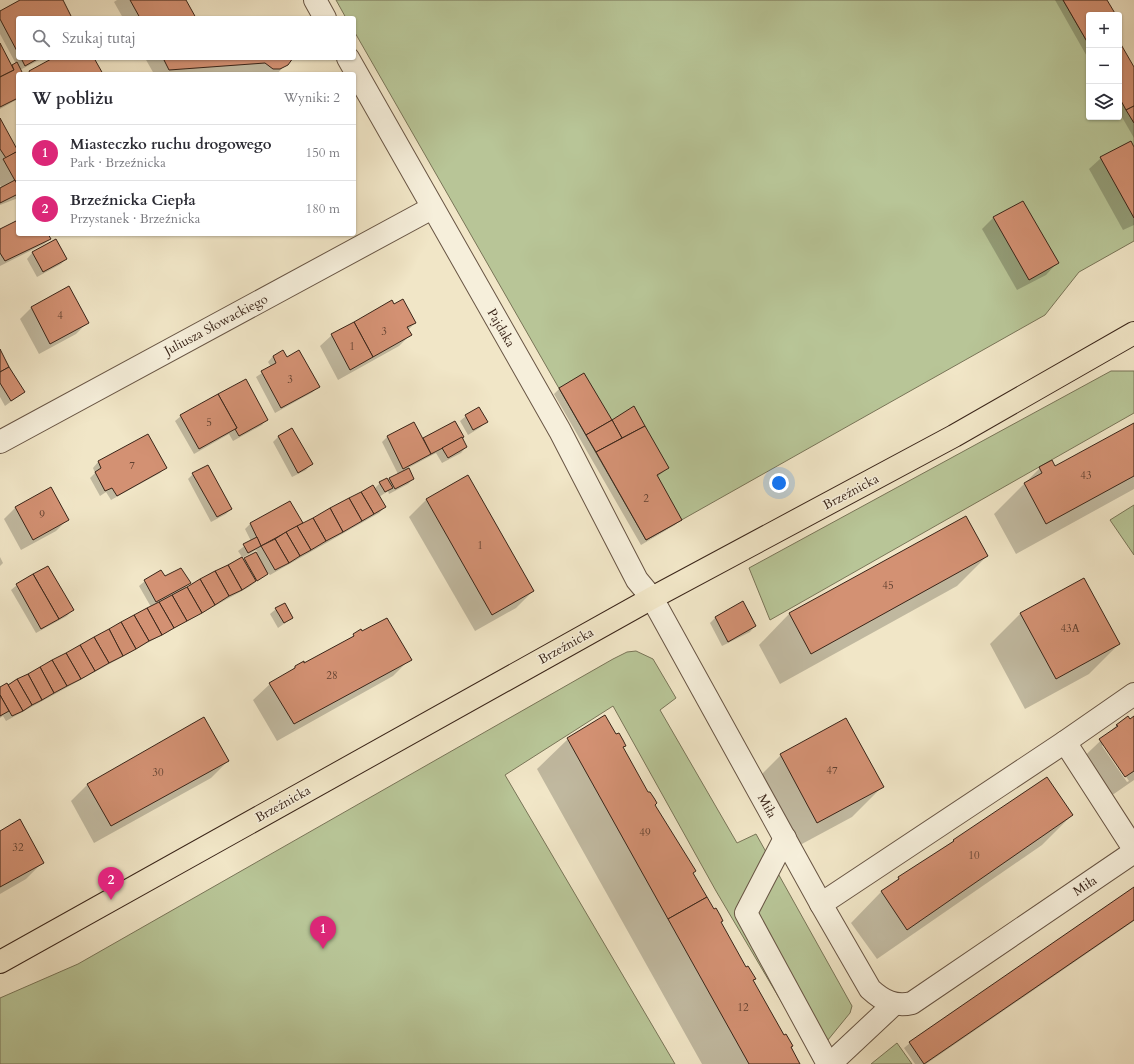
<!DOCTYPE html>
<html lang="pl">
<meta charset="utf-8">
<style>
:root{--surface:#fff;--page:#f7f7f7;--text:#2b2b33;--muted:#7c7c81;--line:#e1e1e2;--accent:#db2777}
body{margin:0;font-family:Cardo,serif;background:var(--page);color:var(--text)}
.controls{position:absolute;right:12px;top:12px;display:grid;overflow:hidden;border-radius:4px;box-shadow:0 1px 3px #0004}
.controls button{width:36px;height:36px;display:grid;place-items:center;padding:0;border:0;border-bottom:1px solid var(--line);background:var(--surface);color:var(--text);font:20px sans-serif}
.you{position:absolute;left:779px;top:483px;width:14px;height:14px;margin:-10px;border:3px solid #fff;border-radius:50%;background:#1a73e8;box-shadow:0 0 0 6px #1a73e833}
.badge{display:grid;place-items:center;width:26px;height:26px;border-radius:50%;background:var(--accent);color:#fff;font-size:13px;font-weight:700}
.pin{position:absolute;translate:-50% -33px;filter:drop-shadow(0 1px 2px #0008)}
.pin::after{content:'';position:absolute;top:21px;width:14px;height:12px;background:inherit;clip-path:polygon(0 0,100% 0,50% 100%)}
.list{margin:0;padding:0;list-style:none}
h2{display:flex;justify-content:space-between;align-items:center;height:52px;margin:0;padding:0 16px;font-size:17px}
h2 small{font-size:13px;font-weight:400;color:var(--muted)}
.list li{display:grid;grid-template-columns:26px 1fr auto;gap:12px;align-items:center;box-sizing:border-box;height:56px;padding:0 16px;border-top:1px solid var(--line)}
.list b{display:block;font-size:15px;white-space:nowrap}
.list p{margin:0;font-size:13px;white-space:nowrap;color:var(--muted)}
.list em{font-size:13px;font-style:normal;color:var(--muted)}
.icon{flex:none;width:22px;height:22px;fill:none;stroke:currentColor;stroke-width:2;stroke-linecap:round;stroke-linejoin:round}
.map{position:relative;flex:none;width:1134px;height:1064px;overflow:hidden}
.search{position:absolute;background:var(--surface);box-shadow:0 1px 3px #0004;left:16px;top:16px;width:340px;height:44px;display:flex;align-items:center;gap:10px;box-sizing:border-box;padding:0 14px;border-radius:4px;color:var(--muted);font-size:15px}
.panel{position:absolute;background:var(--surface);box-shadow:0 1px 3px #0004;left:16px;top:72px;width:340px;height:164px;border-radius:4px}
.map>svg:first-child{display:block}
.green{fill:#b8c597;stroke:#797558}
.shadow{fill:#0003;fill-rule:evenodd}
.building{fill:#d39173;stroke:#3a2519}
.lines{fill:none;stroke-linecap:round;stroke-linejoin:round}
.minor-casing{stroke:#685544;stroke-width:24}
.major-casing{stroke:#3a2519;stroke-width:24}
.minor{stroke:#f6efdb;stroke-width:22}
.major{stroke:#f1e6c7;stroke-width:22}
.labels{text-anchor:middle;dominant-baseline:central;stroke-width:3;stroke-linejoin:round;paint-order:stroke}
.number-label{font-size:11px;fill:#604030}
.street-label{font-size:13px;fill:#3a2519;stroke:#f6efdb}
</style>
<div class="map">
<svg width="1134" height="1064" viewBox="0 0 1134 1064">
<rect width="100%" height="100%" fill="#f1e6c7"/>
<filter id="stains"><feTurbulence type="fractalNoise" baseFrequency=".005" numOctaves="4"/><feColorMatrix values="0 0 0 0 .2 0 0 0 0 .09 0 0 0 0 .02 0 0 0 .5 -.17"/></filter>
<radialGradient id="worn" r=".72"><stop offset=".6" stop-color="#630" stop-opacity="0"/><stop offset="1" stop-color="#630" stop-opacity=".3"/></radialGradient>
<g class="green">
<polygon points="336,0 1063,0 1089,45 1089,117 1119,117 1119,97 1134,123 1134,241 1079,272 1045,315 646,540 354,31 354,18 346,18"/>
<polygon points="1111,371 1134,371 1134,413 770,620 749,568"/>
<polygon points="1134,505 1134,555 1110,520"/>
<polygon points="636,651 653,659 676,698 660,710 737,843 756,834 852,1006 850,1013 814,1057 716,891 613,706 505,775 675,1064 0,1064 0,998 78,964 613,659 627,652"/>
<polygon points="897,1043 912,1064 871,1064"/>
</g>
<g class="shadow">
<polygon points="23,0 62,0 71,18 18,18 18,58 43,58 20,70 22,74 18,74 18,99 0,109 0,45 12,67 16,64 0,34 0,12"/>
<polygon points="117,0 185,0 195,18 123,18 114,2"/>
<polygon points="1055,0 1106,0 1115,15 1089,15 1089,60"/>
<polygon points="1119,43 1134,70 1134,138 1119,112"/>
<polygon points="145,58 291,58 277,74 154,74"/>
<polygon points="0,120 18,155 18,198 0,205 0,190 2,189 0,185"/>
<polygon points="1134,149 1134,225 1123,230 1089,169 1101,158"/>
<polygon points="1023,202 1057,263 1046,275 1017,290 982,229 993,218"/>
<polygon points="18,218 18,234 47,234 50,239 44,244 0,266 0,230 15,222"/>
<polygon points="56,240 66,259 61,264 37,277 27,259 32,253"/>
<polygon points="69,288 88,322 76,334 39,354 20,319 31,308"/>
<polygon points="394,305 415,323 408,330 410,335 399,346 338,380 320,346 332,335"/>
<polygon points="0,350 24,392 5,406 0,397"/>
<polygon points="273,356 287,358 318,386 313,392 275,413 256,377 271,367 268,362"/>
<polygon points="584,375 611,422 634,408 668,468 657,477 680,520 675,525 641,545 554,394 559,389"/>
<polygon points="181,416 267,419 262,425 233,441 229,434 194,454 175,421"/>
<polygon points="466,416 486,422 481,427 468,435 460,421"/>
<path d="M454 422 466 447 461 453 442 463 436 453 408 468 413 479 408 484 389 494 388 491 379 497 385 507 379 513 270 575 268 573 249 587 6 721 3 716 0 718V689L151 607 139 586 145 581 164 578 189 583 185 588 242 557 238 551 251 541 245 529 250 524 290 502 302 525 374 489 380 483 398 474 382 442 387 437 413 423 423 439ZM256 550 257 552 243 561 242 558Z"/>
<polygon points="1134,424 1134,489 1016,554 994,514 1040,468 1052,461 1055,467"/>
<polygon points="292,429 311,464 306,470 292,477 273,442 278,437"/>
<polygon points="147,436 165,468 160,473 111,500 106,492 100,496 90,478 95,473 93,468 98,462"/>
<polygon points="193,474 231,509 226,514 211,522 188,479"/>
<polygon points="467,476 533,591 516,608 475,631 409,517 426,500"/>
<polygon points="15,508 67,520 56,531 21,550 4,519"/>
<polygon points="966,517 987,556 957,586 780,684 759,645 789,614"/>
<polygon points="0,557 3,563 0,566"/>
<polygon points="17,585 72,610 67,616 36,633 11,590"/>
<polygon points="743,603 755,626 750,632 722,646 710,623 715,618"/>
<polygon points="276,609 292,618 278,628 270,614"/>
<polygon points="1020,614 1119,644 1089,674 1025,709 990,644"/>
<polygon points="361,631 410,659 393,676 277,741 253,700 270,684 290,672 295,667 304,665 348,640"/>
<path d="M1134 717V780L1095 807 1070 770 1117 725ZM1104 744 1129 781 1127 782 1102 746Z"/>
<polygon points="568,739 622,748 746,969 755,978 752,981 784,1037 786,1036 799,1064 702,1064 537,769"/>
<polygon points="781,755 883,786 852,817 787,852 751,785"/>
<polygon points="228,761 211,778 94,843 71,801 88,784"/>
<polygon points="1046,778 1072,815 1042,845 877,959 851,923 881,892 899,878"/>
<polygon points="0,832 43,862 26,879 0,894"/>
<polygon points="1134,888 1134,921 926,1064 915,1064 904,1048 910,1043"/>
</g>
<g class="building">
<polygon points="20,0 63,0 72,18 18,18 18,53 0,19 0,11"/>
<polygon points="130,0 186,0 196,18 140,18"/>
<polygon points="1063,0 1107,0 1116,15 1089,15 1089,45"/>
<polygon points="1119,41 1134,67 1134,106 1126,110 1119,97"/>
<polygon points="0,43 14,70 0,77"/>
<polygon points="21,58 39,58 25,66"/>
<polygon points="53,58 94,58 103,74 30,74 29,71"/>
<polygon points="163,58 293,58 288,65 280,69 273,69 265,63 169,70"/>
<polygon points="17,62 23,74 18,74 18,98 0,107 0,77 14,70 12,65"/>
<polygon points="1134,106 1134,123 1126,110"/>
<polygon points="0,118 18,151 6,158 0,149"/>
<polygon points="1131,141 1134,147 1134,218 1100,157"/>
<polygon points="18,151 18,186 3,159"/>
<polygon points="15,180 18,186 18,194 0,203 0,188"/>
<polygon points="1023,201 1059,263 1029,280 993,217"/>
<polygon points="18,220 18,234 48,234 51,239 5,261 0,253 0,229"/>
<polygon points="56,239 67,259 43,272 32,252"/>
<polygon points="69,286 89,323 50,344 31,307"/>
<polygon points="403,299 416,323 407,327 412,335 373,357 354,322 392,300 394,304"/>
<polygon points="354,322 373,357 350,370 331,334"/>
<polygon points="0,349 9,367 0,372"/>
<polygon points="283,350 287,357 299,350 320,387 281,408 261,371 276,363 273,356"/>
<polygon points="9,367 25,392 11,401 0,383 0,372"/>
<polygon points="584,373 612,420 586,435 559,388"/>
<polygon points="246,379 268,420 239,436 235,429 237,428 218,394"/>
<polygon points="218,394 237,428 199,449 180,415"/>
<polygon points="634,406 645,426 622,438 612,420"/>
<polygon points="479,407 488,422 473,430 465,415"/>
<polygon points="612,420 622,438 596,452 586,435"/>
<polygon points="455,421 464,437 431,454 423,438"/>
<polygon points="414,422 431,454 403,469 387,436"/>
<polygon points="1134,423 1134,476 1046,524 1024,483 1042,473 1039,467 1052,460 1055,466"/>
<polygon points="645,426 669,468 657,475 682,520 646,540 596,452"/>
<polygon points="292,428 313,464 298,473 278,436"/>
<polygon points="148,434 167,468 117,496 112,488 105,491 95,472 101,468 98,461"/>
<polygon points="462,437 467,447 448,458 442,448"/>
<polygon points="208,465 232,509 217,517 192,473"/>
<polygon points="409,468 414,479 395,489 389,478"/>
<polygon points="468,475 534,591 492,615 426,499"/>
<polygon points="387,478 393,488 385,492 379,482"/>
<polygon points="373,485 386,507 374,514 361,492"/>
<polygon points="51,487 69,520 33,540 15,507"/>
<polygon points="361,492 374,514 362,521 349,498"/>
<polygon points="349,498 362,521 343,532 330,508"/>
<polygon points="290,501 303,523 261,546 250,523"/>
<polygon points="330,508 343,532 326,541 313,518"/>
<polygon points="966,516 988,556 811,654 789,613"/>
<polygon points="313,518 326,541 311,550 297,526"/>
<polygon points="297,526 311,550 300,556 286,532"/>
<polygon points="286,532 300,556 289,563 275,539"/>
<polygon points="257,537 261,546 248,553 243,544"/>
<polygon points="275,539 289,563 275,570 261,546"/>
<polygon points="256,552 268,574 257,581 244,558"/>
<polygon points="242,557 256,581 242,590 228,565"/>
<polygon points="228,565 242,590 229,596 215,571"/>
<polygon points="48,566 74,610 59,619 33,574"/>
<polygon points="181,568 191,583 156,602 144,580 161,570 165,576"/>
<polygon points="215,571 229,596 215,605 200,579"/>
<polygon points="33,574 59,619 41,629 16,584"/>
<polygon points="1084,578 1120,644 1056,679 1020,613"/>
<polygon points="200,579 215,605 202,613 187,587"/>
<polygon points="187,587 202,613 187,621 172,595"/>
<polygon points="172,595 187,621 174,628 159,602"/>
<polygon points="743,601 756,626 728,642 715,617"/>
<polygon points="159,602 174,628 162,635 147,608"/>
<polygon points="285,603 293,618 284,623 275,608"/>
<polygon points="147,608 162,635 149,641 134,615"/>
<polygon points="134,615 149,641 136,649 121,622"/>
<polygon points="387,618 412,660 294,724 269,683 295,668 295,666 304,661 304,663 354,636 353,634 361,629 362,631"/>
<polygon points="121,622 136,649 123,656 109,629"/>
<polygon points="109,629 123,656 109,663 94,637"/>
<polygon points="94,637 109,663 95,671 80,645"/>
<polygon points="80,645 95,671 81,679 66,653"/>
<polygon points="66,653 81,679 67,686 52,660"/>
<polygon points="52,660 67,686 54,693 40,667"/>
<polygon points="40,667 54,693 42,700 28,674"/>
<polygon points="28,674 42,700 32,705 17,679"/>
<polygon points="17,679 32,705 23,711 8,685"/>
<polygon points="7,683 23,711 12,716 0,695 0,687"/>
<polygon points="0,695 9,711 0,716"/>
<polygon points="605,715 616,734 619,733 623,740 626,746 623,747 648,792 650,792 654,798 657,803 655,805 696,871 693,873 707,897 668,919 567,738"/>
<polygon points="1128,716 1130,719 1134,716 1134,771 1125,777 1099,739 1118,726 1116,725"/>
<polygon points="204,717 229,761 111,826 87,784"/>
<polygon points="846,718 884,787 817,823 780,754"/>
<polygon points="1047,777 1073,815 907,930 881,891 899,879 898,877 954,841 953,840"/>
<polygon points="20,819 44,863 0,887 0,831"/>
<polygon points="1134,887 1134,920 924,1064 909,1042"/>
<polygon points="707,897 714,909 716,908 720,915 723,921 721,922 746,967 748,966 756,979 753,980 784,1035 786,1034 793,1046 791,1047 800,1064 749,1064 668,919"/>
</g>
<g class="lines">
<g class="minor-casing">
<g id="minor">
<polyline points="315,0 325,18"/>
<path d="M348 58 560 431 637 580 652 598 821 904 870 989C883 1001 895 1007 912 1003L1134 852"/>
<polyline points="0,442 432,208"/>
<polyline points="1065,742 1134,849"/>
<polyline points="785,838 746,913 828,1064"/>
<polyline points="821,904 1065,742 1134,694"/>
<polyline points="830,1064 893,1005"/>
</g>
</g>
<g class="major-casing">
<polyline id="major" points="0,962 652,598 954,436 1134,333"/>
</g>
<use href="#minor" class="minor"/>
<use href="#major" class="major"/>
</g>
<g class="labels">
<g class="number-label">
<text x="60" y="315">4</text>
<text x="384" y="331">3</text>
<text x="352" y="346">1</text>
<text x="290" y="379">3</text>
<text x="209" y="422">5</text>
<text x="132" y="465">7</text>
<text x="1086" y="475">43</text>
<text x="646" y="498">2</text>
<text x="42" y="514">9</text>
<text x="480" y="545">1</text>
<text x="888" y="585">45</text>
<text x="1070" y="628">43A</text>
<text x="332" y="675">28</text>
<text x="832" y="770">47</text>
<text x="158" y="772">30</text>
<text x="645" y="832">49</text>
<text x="18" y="847">32</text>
<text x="974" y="855">10</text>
<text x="743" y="1007">12</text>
</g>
<g class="street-label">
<text transform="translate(216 325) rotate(-28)">Juliusza Słowackiego</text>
<text transform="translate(501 328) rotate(60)">Pajdaka</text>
<text transform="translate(851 492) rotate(-28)">Brzeźnicka</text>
<text transform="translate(566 646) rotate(-29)">Brzeźnicka</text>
<text transform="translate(283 804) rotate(-29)">Brzeźnicka</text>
<text transform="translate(767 806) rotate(61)">Miła</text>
<text transform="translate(1085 886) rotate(-34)">Miła</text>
</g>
</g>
<rect width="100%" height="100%" filter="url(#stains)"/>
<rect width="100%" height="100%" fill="url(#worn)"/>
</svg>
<div class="controls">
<button>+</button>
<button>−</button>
<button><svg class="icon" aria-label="layers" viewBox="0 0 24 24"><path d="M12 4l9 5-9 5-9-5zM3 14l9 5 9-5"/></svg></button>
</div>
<div class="you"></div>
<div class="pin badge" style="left:323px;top:949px">1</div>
<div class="pin badge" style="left:111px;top:900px">2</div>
<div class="search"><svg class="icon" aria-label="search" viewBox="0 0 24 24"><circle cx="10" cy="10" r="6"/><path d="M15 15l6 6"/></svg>Szukaj tutaj</div>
<section class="panel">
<h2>W pobliżu<small>Wyniki: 2</small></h2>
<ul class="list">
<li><span class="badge">1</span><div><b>Miasteczko ruchu drogowego</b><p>Park · Brzeźnicka</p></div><em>150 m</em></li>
<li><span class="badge">2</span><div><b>Brzeźnicka Ciepła</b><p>Przystanek · Brzeźnicka</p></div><em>180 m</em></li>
</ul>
</section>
</div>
